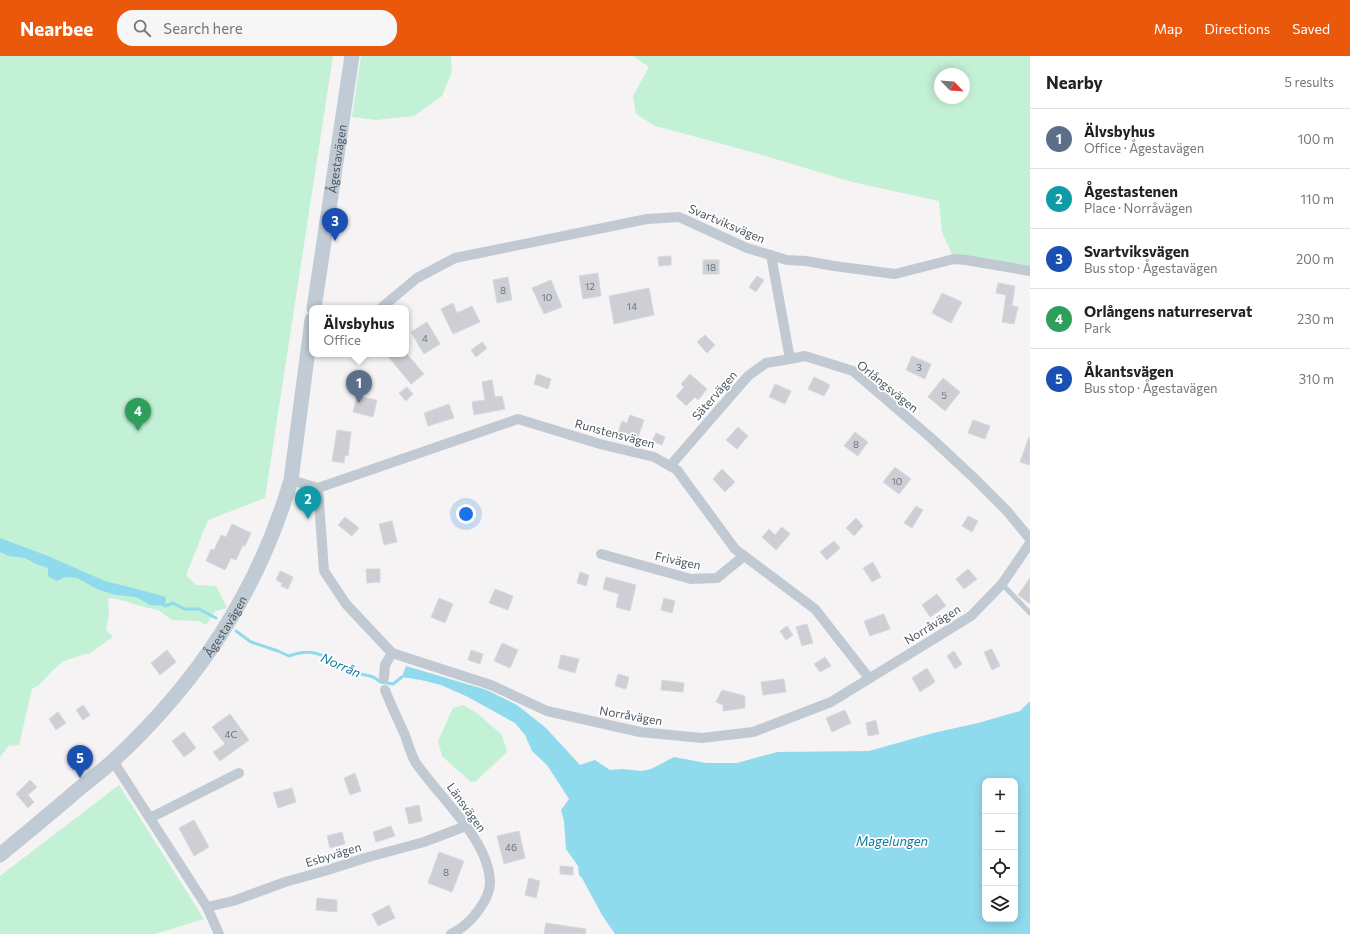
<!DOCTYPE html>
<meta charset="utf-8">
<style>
:root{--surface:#fff;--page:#f6f6f6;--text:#222;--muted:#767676;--line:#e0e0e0;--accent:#ea580c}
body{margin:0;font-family:Commissioner,sans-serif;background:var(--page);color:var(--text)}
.controls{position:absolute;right:12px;bottom:12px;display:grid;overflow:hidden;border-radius:8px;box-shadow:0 2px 10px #0003}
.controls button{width:36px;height:36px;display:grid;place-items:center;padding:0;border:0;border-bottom:1px solid var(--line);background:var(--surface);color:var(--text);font:20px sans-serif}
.compass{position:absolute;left:934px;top:12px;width:36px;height:36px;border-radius:50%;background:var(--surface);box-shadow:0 2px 10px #0003;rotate:115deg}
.you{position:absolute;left:466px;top:458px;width:14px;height:14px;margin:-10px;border:3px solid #fff;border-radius:50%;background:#1a73e8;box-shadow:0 0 0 6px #1a73e833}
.badge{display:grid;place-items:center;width:26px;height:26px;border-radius:50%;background:var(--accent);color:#fff;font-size:13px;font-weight:700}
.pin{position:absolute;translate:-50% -33px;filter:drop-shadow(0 1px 2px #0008)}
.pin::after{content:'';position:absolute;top:21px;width:14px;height:12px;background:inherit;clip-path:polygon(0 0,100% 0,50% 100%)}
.popup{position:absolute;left:309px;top:249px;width:100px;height:52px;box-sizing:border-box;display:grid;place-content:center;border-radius:8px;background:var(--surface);filter:drop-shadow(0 1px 3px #0005);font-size:13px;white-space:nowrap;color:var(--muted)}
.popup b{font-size:15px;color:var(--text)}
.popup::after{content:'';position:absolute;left:50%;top:100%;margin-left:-8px;border:8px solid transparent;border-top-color:var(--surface)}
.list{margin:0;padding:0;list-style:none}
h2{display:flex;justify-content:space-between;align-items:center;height:52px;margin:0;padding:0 16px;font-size:17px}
h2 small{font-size:13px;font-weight:400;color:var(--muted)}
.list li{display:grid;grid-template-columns:26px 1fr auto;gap:12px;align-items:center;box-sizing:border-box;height:60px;padding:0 16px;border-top:1px solid var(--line)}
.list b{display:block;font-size:15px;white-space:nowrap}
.list p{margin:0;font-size:13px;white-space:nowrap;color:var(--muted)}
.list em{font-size:13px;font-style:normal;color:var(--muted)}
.icon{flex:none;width:22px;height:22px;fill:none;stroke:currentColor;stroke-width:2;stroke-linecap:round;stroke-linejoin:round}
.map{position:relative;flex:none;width:1030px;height:878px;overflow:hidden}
header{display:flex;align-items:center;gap:24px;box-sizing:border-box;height:56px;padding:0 20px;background:var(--accent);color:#fff}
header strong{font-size:19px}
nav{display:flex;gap:22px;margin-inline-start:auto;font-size:14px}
.search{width:280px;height:36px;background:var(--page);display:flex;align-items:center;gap:10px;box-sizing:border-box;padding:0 14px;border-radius:16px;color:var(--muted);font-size:15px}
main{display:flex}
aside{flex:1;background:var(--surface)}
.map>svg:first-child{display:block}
.green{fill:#c3f1d5;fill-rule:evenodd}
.water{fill:#90daee;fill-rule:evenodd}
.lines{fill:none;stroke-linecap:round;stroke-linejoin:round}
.stream{stroke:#90daee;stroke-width:3}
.building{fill:#cdcfd5;stroke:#d7d9de}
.service{stroke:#c1cad2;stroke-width:5}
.minor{stroke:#c1cad2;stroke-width:10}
.secondary{stroke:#c1cbd6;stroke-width:15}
.labels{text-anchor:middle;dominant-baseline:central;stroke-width:3.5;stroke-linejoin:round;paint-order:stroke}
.number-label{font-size:10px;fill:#6b747e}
.street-label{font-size:12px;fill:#4a5661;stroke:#fff}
.water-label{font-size:13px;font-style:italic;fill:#0c7c9b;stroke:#fff}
</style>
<header>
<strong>Nearbee</strong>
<div class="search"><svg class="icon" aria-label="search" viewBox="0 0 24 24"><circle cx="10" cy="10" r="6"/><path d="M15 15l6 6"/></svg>Search here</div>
<nav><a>Map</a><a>Directions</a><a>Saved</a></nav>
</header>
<main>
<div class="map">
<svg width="1030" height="878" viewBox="0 0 1030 878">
<rect width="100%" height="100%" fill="#f5f3f3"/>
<g class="green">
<polygon points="0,0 333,0 265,442 208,464 186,519 196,529 216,530 227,552 215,555 206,569 199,565 172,564 158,554 140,550 125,545 111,542 108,543 109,558 106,574 113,581 89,598 85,598 64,605 52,615 39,629 32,633 19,689 11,690 10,688 0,701"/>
<polygon points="361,0 451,0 452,16 442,40 414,60 376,64 352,61"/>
<path d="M633 0H1030V215L954 203 942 176 939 145 852 126 759 98 678 76 655 70 636 58 633 40 649 11ZM940 18H964V42H940Z"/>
<polygon points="463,649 478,658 502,679 507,696 476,725 471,726 442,700 438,685 453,652"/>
<polygon points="119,729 204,863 155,878 0,878 0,820"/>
</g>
<g class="water">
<polygon points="0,482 48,500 105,525 133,532 166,541 165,550 150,549 136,541 116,539 99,534 77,522 65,521 57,525 48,520 48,512 36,508 25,502 9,500 0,496"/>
<path d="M406 610 487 634 517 649 546 672 580 709 595 704 610 714 622 713 642 715 651 713 674 701 706 707H737L777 696 869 695 933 677 978 667 1020 655 1030 645V878H615L602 859 582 822 579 819 578 810 566 793 564 765 561 754 569 743 547 709 532 695 525 679 515 667 468 641 441 629 421 624 402 621ZM985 725H1015V863H985Z"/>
</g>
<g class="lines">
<g class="stream">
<polyline points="165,550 173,547 184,553 199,553 216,562"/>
<path d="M236 575 251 586 278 595 289 600C321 588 331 608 358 617 363 619 368 619 373 621 376 622 378 625 381 626 385 627 389 627 393 628L402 621"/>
</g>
</g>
<g class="building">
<polygon points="671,200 671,209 659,210 658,201"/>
<rect x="703" y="204" width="16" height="14"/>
<polygon points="598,217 601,240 583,243 579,220"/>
<polygon points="757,220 764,224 756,236 749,231"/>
<polygon points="508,221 512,244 497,247 493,224"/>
<polygon points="551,224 562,251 544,258 532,232"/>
<polygon points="998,227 1015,230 1012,250 1009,249 1018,251 1014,268 1002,266 1006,239 996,237"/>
<polygon points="649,232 654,259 614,268 609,240"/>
<polygon points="942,237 962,246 951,267 932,257"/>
<polygon points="453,247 457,257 472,250 480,266 453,278 441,253"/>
<polygon points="427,266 440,288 424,298 411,276"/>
<polygon points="705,279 715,289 707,297 697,286"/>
<polygon points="482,286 487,292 476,301 471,294"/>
<polygon points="386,298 407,298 424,318 411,328"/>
<polygon points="912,300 931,308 925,323 906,314"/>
<polygon points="537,318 551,323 548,333 534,328"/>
<polygon points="690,318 707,333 698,344 695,341 686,350 676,340 684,331 681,328"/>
<polygon points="814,321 830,329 824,340 808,333"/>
<polygon points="943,322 960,336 945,355 928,341"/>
<polygon points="492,324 495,341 502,340 505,353 474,359 472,346 485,344 482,326"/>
<polygon points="775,328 791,335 785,348 769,341"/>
<polygon points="407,331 413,338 406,345 399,337"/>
<polygon points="357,340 377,344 373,361 353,356"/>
<polygon points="449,348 454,362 428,370 424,357"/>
<polygon points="630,359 644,364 637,384 618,377 622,365 627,367"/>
<polygon points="973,364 990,370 985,383 968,377"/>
<polygon points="738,371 748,380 737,393 726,384"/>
<polygon points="337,374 351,376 348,400 345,399 344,407 332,405"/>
<polygon points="855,376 868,386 858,400 844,390"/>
<polygon points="656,377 665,381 662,389 652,385"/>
<polygon points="1029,381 1030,382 1030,409 1020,406"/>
<polygon points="895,411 911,423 899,438 883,426"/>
<polygon points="722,413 735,426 725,436 713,423"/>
<polygon points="916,450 923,454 912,472 904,467"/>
<polygon points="968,460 978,465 972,476 962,470"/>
<polygon points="345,461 359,472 352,480 338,469"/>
<polygon points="856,462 863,470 854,480 846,472"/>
<polygon points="392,465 397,486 384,489 379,468"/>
<polygon points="232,468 251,477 245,490 243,489 236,504 231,502 225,514 206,505 211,493 214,494 221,479 226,481"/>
<polygon points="782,471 790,478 776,494 762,481 769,473 775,479"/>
<polygon points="834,485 840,492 827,504 820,496"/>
<polygon points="873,506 881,521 872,526 863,512"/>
<polygon points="366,513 380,513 380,526 367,527"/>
<polygon points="968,513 977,523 964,533 956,523"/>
<polygon points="280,515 293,521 288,533 281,530 282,527 276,524"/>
<polygon points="580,516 589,519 586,530 577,527"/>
<polygon points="606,521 636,529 630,555 616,551 619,538 603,533"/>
<polygon points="1030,522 1030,548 1018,539"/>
<polygon points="495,533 513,540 508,554 489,547"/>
<polygon points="937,538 946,550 930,561 922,549"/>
<polygon points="439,542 453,548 445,567 431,561"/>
<polygon points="664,542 675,545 672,557 661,554"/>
<polygon points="884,558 890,573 870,580 864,565"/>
<polygon points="807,568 813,587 802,590 796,571"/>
<polygon points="787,570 793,579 786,584 780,575"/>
<polygon points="502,587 518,594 510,612 494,605"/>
<polygon points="992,593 1000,610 992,614 984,596"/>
<polygon points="167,594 176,606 160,619 151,607"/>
<polygon points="471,594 483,598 480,608 468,604"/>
<polygon points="954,595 962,608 955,613 947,600"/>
<polygon points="561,599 579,603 575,617 558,612"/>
<polygon points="825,601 831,610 820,616 814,608"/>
<polygon points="927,612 935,626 920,636 912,622"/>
<polygon points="618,618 629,621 626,633 615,630"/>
<polygon points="784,623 786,636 763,639 761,626"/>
<polygon points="662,624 684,627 683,636 661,634"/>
<polygon points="722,634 745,640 745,652 723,655 723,649 716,646"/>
<polygon points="83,649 90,659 83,664 76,654"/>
<polygon points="845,654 851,667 832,676 826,662"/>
<polygon points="58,656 66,667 56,674 49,663"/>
<polygon points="230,658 249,684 220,705 213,696 225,688 212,671"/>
<polygon points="876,664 879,678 868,680 866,667"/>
<polygon points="184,676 196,692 184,701 172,685"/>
<polygon points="355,717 361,735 350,739 344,722"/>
<polygon points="30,724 37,731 28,739 34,746 28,752 16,738"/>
<polygon points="292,732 296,746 278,752 273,737"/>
<polygon points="419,749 422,765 409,768 405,752"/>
<polygon points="194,764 209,791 194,800 179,772"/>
<polygon points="391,770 395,780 376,786 373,776"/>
<polygon points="519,775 525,802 504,808 497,780"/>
<polygon points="342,776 345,788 330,792 327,780"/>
<polygon points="439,796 464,805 452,836 428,827"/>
<polygon points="560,810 573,811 573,819 560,818"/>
<polygon points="529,822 540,825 536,842 525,839"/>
<polygon points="317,842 337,844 337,856 316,854"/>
<polygon points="389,849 395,862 378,870 372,858"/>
<polygon points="546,867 586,873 585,878 544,878"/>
</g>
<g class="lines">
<polyline class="service" points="1002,528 1030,557"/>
<g class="minor">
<polyline points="771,199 790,303 805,300 853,315 930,381 974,422 1007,455 1030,483"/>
<polyline points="381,252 417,222 455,202 647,163 679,161 747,192 787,204 806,205 834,210 895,218 954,203 966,204 1030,215"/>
<polyline points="670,410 748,320 766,307 790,303"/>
<polyline points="291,424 318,432"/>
<polyline points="318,432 324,515 346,548 392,597 491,629 547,655 640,676 702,682 753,676 831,646 971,560 1002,528 1030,487"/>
<polyline points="318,432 518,363 600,388 654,401 677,414 735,493 815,553 869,622"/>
<polyline points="601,498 691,523 717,522 744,500"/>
<polyline points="384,622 385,609 392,597"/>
<path d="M385 634C391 649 398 664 405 679 408 688 411 699 416 707 439 741 490 785 490 827 490 836 485 845 480 852 472 864 464 872 451 878"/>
<polyline points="113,705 207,851 219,878"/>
<polyline points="150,762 239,717"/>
<polyline points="207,851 233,845 285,826 328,814 365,802 424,786 466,770"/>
</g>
<g class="secondary">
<path id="s1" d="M314 252 352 0"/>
<path id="s2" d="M0 799C25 778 50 758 74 737 87 726 101 716 114 704 198 626 258 536 291 424L312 264"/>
</g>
</g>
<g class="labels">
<g class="number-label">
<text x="711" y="211">18</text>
<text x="590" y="230">12</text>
<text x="503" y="234">8</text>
<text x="547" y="241">10</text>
<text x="632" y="250">14</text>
<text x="425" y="282">4</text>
<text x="919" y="311">3</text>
<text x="944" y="339">5</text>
<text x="856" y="388">8</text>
<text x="897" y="425">10</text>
<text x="231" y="678">4C</text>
<text x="511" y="791">46</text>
<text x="446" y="816">8</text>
</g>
<g class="street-label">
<text stroke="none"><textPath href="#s1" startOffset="151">Ågestavägen</textPath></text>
<text transform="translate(727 167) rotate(23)">Svartviksvägen</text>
<text transform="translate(888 330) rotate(39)">Orlångsvägen</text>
<text transform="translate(714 339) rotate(-49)">Sätervägen</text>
<text transform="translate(615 377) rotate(15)">Runstensvägen</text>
<text transform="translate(678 504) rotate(12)">Frivägen</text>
<text transform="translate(932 568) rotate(-32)">Norråvägen</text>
<text stroke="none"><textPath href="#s2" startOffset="323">Ågestavägen</textPath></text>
<text transform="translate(631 659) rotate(10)">Norråvägen</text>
<text transform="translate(467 751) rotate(54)">Länsvägen</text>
<text transform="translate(333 798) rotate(-17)">Esbyvägen</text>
</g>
<g class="water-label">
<text transform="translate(341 609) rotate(24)">Norrån</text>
<text x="892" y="785">Magelungen</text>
</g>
</g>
</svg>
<div class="controls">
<button>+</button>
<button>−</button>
<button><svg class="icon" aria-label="locate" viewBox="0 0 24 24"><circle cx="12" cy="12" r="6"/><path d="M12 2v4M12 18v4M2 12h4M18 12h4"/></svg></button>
<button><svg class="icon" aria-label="layers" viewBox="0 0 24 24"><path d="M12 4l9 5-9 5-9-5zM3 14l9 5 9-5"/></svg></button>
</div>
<svg class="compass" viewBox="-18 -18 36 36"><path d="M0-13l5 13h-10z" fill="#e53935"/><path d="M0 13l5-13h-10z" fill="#767676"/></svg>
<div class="you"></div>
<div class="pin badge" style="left:359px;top:347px;background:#5c6f8a">1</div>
<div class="popup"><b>Älvsbyhus</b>Office</div>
<div class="pin badge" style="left:308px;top:463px;background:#0f9aa8">2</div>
<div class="pin badge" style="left:335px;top:185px;background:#1a4fb4">3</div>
<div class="pin badge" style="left:138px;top:375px;background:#2e9e5b">4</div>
<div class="pin badge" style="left:80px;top:722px;background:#1a4fb4">5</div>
</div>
<aside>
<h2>Nearby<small>5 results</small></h2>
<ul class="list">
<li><span class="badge" style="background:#5c6f8a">1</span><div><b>Älvsbyhus</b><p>Office · Ågestavägen</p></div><em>100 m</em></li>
<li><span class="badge" style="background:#0f9aa8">2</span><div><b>Ågestastenen</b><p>Place · Norråvägen</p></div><em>110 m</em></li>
<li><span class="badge" style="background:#1a4fb4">3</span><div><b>Svartviksvägen</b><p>Bus stop · Ågestavägen</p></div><em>200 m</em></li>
<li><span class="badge" style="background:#2e9e5b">4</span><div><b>Orlångens naturreservat</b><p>Park</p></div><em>230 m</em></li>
<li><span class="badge" style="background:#1a4fb4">5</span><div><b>Åkantsvägen</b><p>Bus stop · Ågestavägen</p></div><em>310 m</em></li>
</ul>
</aside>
</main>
